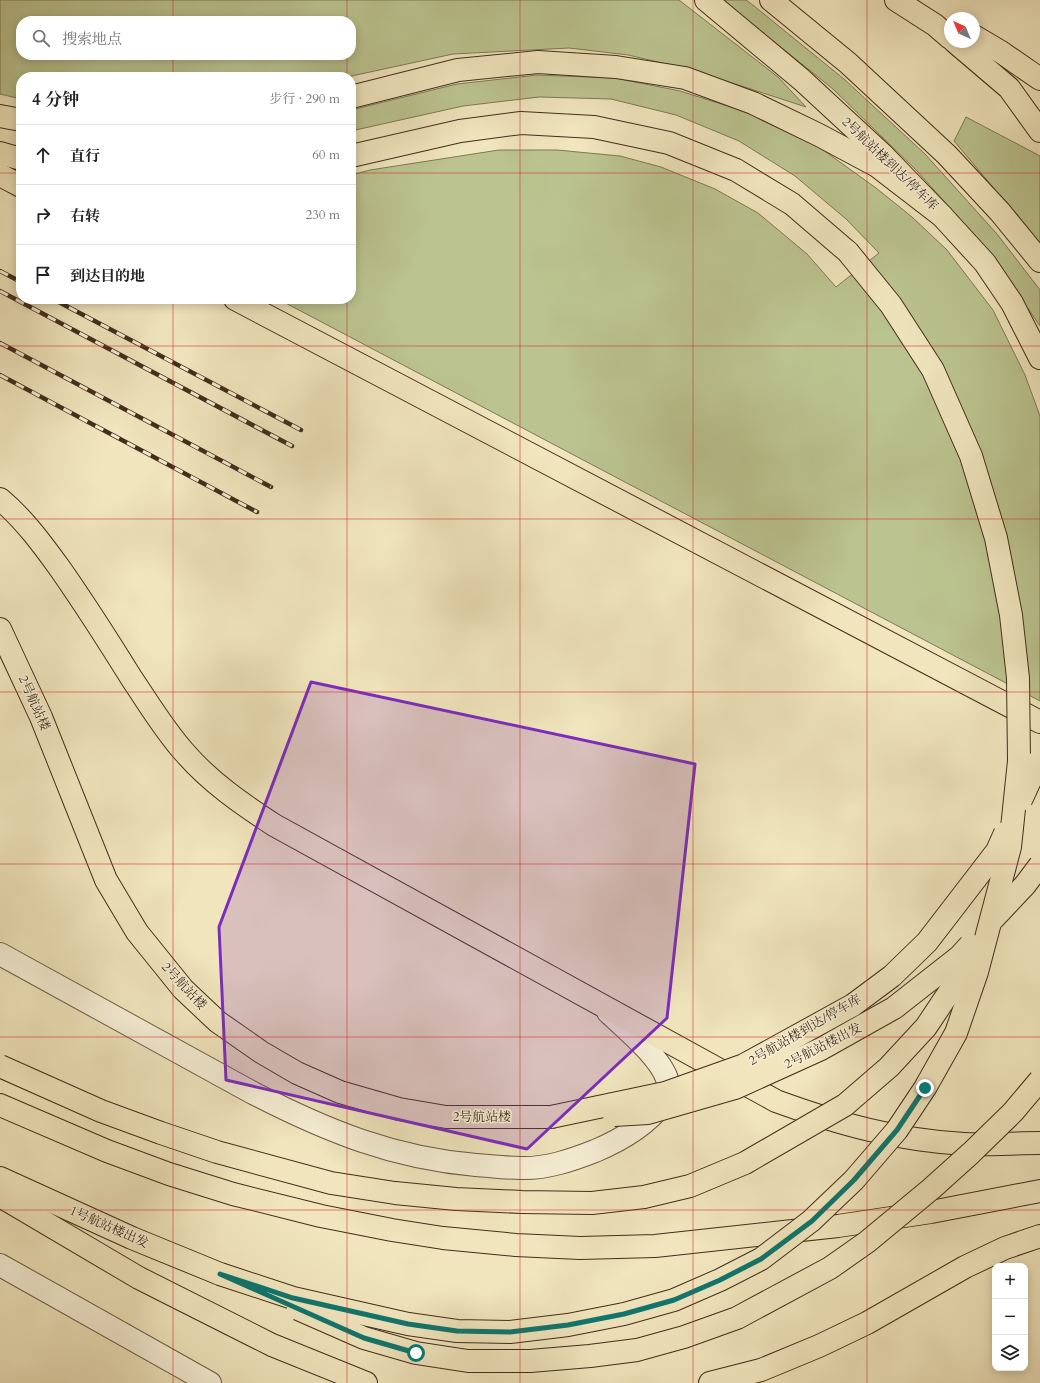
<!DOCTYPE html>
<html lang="zh">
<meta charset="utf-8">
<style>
:root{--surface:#fff;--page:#f2f2f2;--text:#222;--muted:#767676;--line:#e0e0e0}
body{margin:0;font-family:Cardo,"Noto Serif SC",serif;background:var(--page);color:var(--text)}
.controls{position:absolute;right:12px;bottom:12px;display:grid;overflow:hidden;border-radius:8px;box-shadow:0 2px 10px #0003}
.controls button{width:36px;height:36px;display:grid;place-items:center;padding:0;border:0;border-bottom:1px solid var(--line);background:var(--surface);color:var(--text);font:20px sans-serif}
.compass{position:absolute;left:944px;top:12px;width:36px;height:36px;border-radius:50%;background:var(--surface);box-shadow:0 2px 10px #0003;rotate:316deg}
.stop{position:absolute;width:12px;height:12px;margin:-9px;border:3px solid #0f766e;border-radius:50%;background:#fff}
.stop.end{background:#0f766e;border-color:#fff;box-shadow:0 1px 4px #0008}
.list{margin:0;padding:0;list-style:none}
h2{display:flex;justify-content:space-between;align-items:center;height:52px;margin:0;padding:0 16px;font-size:17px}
h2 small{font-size:13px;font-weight:400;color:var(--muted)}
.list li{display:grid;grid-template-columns:26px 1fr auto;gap:12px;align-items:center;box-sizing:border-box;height:60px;padding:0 16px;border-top:1px solid var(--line)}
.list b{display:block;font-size:15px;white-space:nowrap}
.list em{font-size:13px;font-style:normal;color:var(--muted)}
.icon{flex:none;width:22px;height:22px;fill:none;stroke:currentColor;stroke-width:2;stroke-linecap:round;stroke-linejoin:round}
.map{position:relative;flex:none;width:1040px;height:1383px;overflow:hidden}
.search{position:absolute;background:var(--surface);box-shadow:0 2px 10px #0003;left:16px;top:16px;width:340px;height:44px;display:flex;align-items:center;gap:10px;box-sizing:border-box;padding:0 14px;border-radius:16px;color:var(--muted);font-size:15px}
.panel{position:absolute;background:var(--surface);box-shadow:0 2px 10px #0003;left:16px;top:72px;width:340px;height:232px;border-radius:16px}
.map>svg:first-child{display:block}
.green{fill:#bbc490;stroke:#7f7856;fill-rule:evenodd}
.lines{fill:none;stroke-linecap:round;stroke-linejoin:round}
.minor-casing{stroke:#6e5b44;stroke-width:24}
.major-casing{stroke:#432d1b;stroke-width:24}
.highway-casing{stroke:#432d1b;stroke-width:24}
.minor{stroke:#f5eed4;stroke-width:22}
.major{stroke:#f0e5bd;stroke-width:22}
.highway{stroke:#f0e5bd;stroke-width:22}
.rail-casing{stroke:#432d1b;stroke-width:4.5}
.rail{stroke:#f5eed4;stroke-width:3;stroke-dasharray:9;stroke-linecap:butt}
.major-bridge-casing{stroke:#432d1b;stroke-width:24;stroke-linecap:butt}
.major-bridge{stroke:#f0e5bd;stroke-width:22}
.route{stroke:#0f766e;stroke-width:5}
.marked{fill:#7b2cbf;fill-opacity:0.2;stroke:#7b2cbf;stroke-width:3;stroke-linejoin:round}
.grid{fill:none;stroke:#d62828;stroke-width:1;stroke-opacity:0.55}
.labels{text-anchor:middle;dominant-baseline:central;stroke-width:3;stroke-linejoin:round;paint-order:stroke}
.street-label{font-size:13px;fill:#432d1b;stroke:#f5eed4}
</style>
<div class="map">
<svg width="1040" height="1383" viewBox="0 0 1040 1383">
<rect width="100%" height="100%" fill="#f0e5bd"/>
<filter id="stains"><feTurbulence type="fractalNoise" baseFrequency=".005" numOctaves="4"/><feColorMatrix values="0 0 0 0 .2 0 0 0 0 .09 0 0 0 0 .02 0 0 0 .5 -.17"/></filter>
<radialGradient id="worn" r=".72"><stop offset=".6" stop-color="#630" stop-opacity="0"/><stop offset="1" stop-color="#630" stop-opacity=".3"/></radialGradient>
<g class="green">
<path d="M0 0H679L778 77 806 107 692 70 628 55 569 48 453 54 347 77H21V99L0 94ZM21 21H351V55H21Z"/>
<polygon points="722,0 746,0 754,6 844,79 925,154 997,234 1040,290 1040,326 988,250 916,170 833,89"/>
<polygon points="537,75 615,78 680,91 747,112 819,147 876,188 912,217 947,250 993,310 1025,375 1040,416 1040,701 278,299 351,299 351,175 370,170 499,150 557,150 620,156 661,167 715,189 758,213 807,254 836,287 879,253 846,219 795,176 739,141 676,115 611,99 539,97 463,106 351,131 351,110 457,84"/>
<polygon points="966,117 1040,156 1040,243 954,141"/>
</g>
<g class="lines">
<g class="minor-casing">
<g id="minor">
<path d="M0 954 253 1093C327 1131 393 1158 476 1165 491 1166 506 1168 521 1168 546 1169 572 1160 595 1151 621 1140 646 1126 663 1103"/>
<path d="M608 1012C625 1028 660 1057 667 1079 669 1085 668 1091 668 1098"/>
<polyline points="0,1265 210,1383"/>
</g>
</g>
<g class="major-casing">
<g id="major">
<polyline points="706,0 802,80 882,154 942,216 985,263 1012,303 1040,358"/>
<polyline points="771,0 848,63 947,155 1000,212 1040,261"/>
<polyline points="896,0 935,25 950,38"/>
<polyline points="974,36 1001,52 1040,79"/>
<polyline points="955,42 1009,88 1040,131"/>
<polyline points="0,153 21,159"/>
<polyline points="351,156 460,131 521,123 594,127 669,143 736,170 792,204 848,252"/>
<polyline points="0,629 41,717 106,880 137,932 183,989 218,1022 261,1052 297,1073 340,1092 399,1109 446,1117 551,1117"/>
<polyline points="0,1105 107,1151 169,1174 233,1194 321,1216 392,1230 443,1238 516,1245 580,1248 655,1246 838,1226 931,1212 1040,1191"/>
<polyline points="0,1178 132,1238 220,1274"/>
<polyline points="0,1196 139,1278 272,1345 366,1383"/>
<polyline points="710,1383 761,1370 819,1346 867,1323 965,1267 1005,1248 1040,1236"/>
</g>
</g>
<g class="highway-casing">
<g id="highway">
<polyline points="351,97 458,70 538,62 616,67 685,78 753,103 819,135 877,166 942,216"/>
<polyline points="0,116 21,120"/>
<polyline points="0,175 21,186"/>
<polyline points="235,299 1040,722"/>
<path d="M0 499C24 519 43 545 61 570 86 606 109 642 132 679 149 704 165 731 185 753 210 782 242 804 274 825L776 1101C839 1124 896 1140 964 1144 989 1145 1015 1143 1040 1143"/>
</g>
</g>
<use href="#minor" class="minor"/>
<use href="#major" class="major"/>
<use href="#highway" class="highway"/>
<g class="rail-casing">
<g id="rail">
<polyline points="0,271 21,282"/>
<polyline points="0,291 292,446"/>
<polyline points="53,299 301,430"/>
<polyline points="0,343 271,487"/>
<polyline points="0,375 257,512"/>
</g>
</g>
<use href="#rail" class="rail"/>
<g class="major-bridge-casing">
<g id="major-bridge">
<polyline points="1021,800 1040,759"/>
<polyline points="993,919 1025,885 1040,865"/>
<polyline points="0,1066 101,1111 161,1133 217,1152 331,1183 395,1193 456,1199 522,1202 592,1203 644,1197 690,1186 745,1163 845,1105 889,1067 926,1027 960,976 973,951"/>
<polyline points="614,1115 648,1113 735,1088 821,1049 894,1008 959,957 970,945"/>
<polyline points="551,1117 665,1093 744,1065 853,1005 892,976 927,942 997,851 1005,833"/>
<polyline points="220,1274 293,1298 408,1324 457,1331 510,1332 568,1325 624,1314 674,1300 720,1280 761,1259 811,1221 854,1180 897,1130 925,1088 956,1033 977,972 1010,847 1019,761 1018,678 1011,615 996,538 971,456 933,370 891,305 848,252"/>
<polyline points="298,1309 364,1338 416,1353 468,1361 530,1361 590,1356 637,1350 684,1337 737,1318 830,1268 867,1242 931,1189 971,1153 1013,1112 1040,1080"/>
</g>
</g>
<use href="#major-bridge" class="major-bridge"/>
</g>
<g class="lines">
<polyline class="route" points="416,1353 364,1338 220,1274 293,1298 408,1324 457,1331 510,1332 568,1325 624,1314 674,1300 720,1280 761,1259 812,1221 854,1180 897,1130 925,1088"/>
</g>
<path class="marked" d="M311 682 695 764 667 1018 527 1149 226 1080 219 927Z"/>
<path class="grid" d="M173 0V21M347 0V21M520 0V1383M693 0V1383M867 0V1383M173 55V77M347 55V77M0 173H21M351 173H1040M173 299V1383M347 299V1383M0 346H1040M0 519H1040M0 692H1040M0 864H1040M0 1037H1040M0 1210H1040"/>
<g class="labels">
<g class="street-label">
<text transform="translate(890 164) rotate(44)">2号航站楼到达/停车库</text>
<text transform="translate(34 703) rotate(66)">2号航站楼</text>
<text transform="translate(184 986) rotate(47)">2号航站楼</text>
<text transform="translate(805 1030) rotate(-30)">2号航站楼到达/停车库</text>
<text transform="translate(823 1046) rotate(-27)">2号航站楼出发</text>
<text x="482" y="1117">2号航站楼</text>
<text transform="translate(109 1227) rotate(24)">1号航站楼出发</text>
</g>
</g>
<rect width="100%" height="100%" filter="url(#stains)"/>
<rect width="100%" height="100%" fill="url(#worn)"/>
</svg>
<div class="controls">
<button>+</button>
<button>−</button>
<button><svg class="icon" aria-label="layers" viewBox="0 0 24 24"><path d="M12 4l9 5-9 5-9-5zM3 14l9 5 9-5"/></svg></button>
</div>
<svg class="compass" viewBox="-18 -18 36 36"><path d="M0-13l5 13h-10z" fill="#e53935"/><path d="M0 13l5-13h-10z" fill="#767676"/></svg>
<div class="stop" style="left:416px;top:1353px"></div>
<div class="stop end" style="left:925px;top:1088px"></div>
<div class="search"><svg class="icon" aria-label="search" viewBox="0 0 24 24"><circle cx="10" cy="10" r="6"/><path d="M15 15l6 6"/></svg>搜索地点</div>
<section class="panel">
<h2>4 分钟<small>步行 · 290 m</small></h2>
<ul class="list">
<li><svg class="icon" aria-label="ahead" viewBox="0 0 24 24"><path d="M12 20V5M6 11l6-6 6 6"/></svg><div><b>直行</b></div><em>60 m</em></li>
<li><svg class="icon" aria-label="right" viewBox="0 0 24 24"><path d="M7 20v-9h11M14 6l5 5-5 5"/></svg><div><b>右转</b></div><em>230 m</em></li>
<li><svg class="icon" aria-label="arrive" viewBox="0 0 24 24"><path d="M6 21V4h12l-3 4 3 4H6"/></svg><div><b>到达目的地</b></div></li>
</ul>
</section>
</div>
